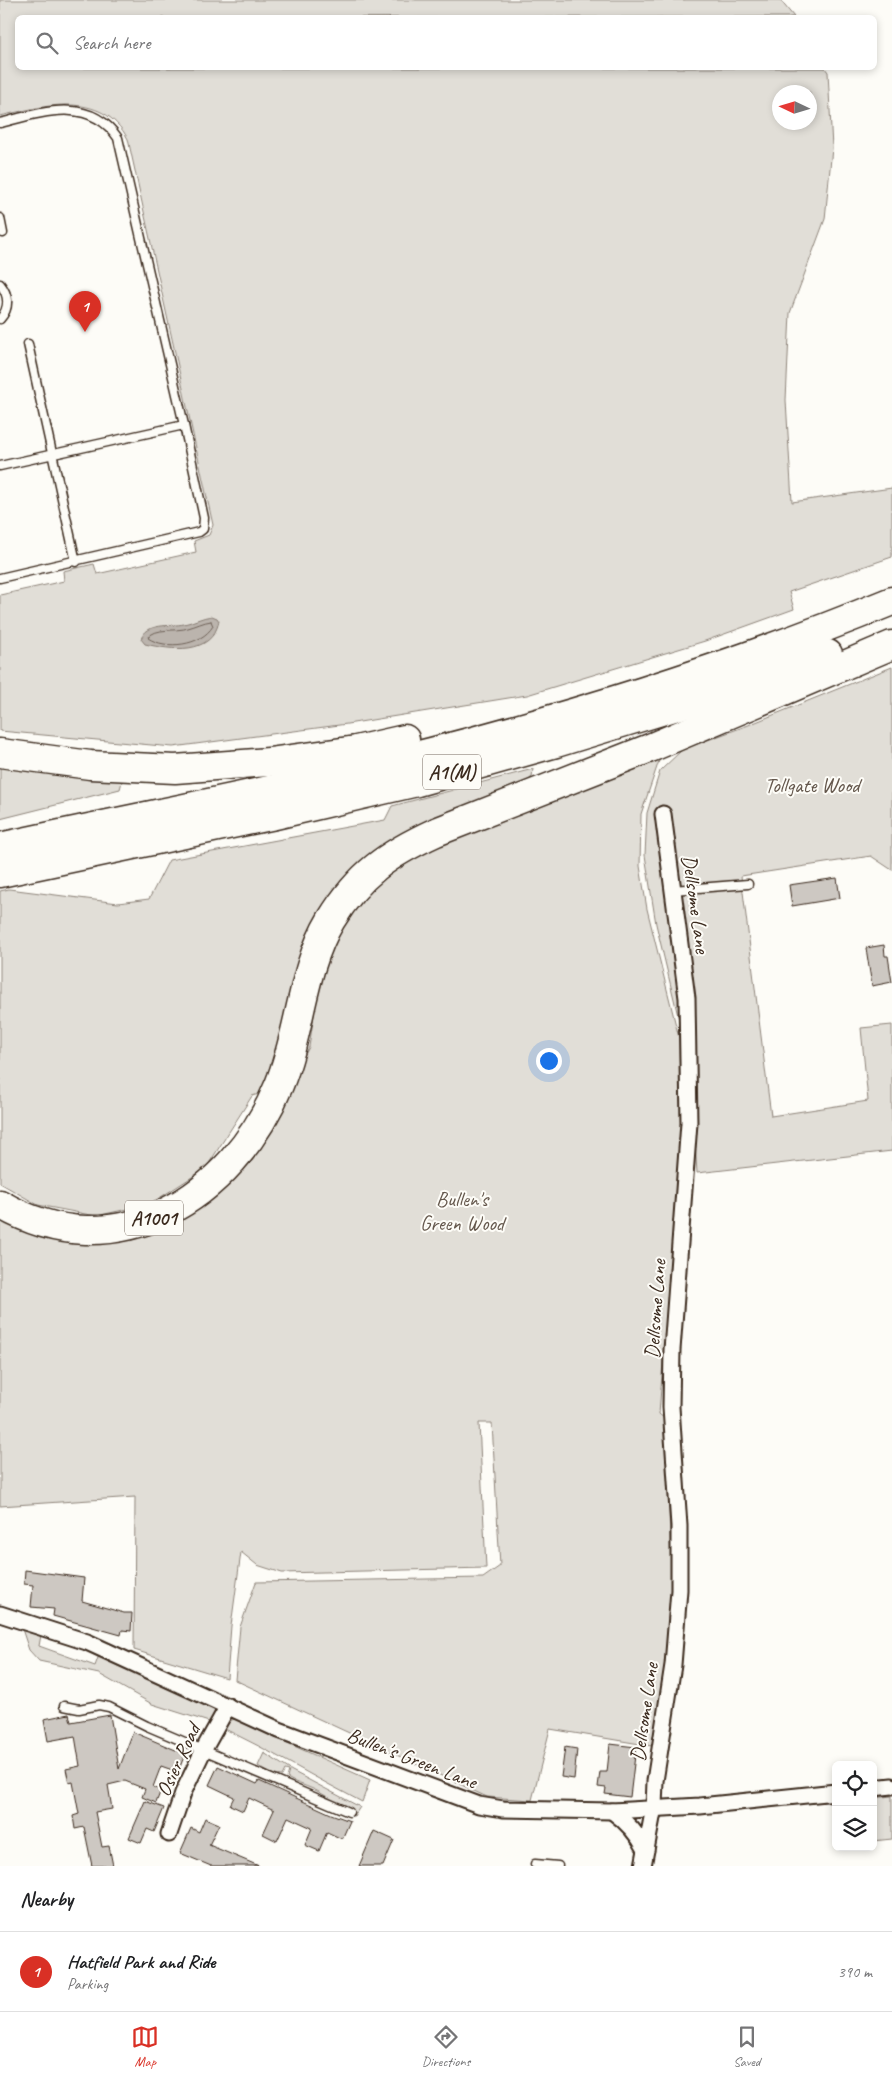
<!DOCTYPE html>
<style>
:root{--surface:#fff;--page:#f2f2f2;--text:#202124;--muted:#757577;--line:#e0e0e0;--accent:#d93025}
body{margin:0;font-family:Caveat,sans-serif;background:var(--page);color:var(--text)}
.controls{position:absolute;right:15px;bottom:15px;display:grid;overflow:hidden;border-radius:8px;box-shadow:0 2px 8px #0003}
.controls button{width:45px;height:45px;display:grid;place-items:center;padding:0;border:0;border-bottom:1px solid var(--line);background:var(--surface);color:var(--text);font:25px sans-serif}
.compass{position:absolute;left:772px;top:85px;width:45px;height:45px;border-radius:50%;background:var(--surface);box-shadow:0 2px 8px #0003;rotate:274deg}
.you{position:absolute;left:548px;top:1060px;width:18px;height:18px;margin:-12px;border:4px solid #fff;border-radius:50%;background:#1a73e8;box-shadow:0 0 0 8px #1a73e833}
.badge{display:grid;place-items:center;width:32px;height:32px;border-radius:50%;background:var(--accent);color:#fff;font-size:16px;font-weight:700}
.pin{position:absolute;translate:-50% -41px;filter:drop-shadow(0 1px 2px #0008)}
.pin::after{content:'';position:absolute;top:26px;width:18px;height:15px;background:inherit;clip-path:polygon(0 0,100% 0,50% 100%)}
.list{margin:0;padding:0;list-style:none}
h2{display:flex;justify-content:space-between;align-items:center;height:65px;margin:0;padding:0 20px;font-size:21px}
h2 small{font-size:16px;font-weight:400;color:var(--muted)}
.list li{display:grid;grid-template-columns:32px 1fr auto;gap:15px;align-items:center;box-sizing:border-box;height:80px;padding:0 20px;border-top:1px solid var(--line)}
.list b{display:block;font-size:19px;white-space:nowrap}
.list p{margin:0;font-size:16px;white-space:nowrap;color:var(--muted)}
.list em{font-size:16px;font-style:normal;color:var(--muted)}
.icon{flex:none;width:28px;height:28px;fill:none;stroke:currentColor;stroke-width:2;stroke-linecap:round;stroke-linejoin:round}
.map{position:relative;flex:none;width:892px;height:1866px;overflow:hidden}
.search{position:absolute;background:var(--surface);box-shadow:0 2px 8px #0003;left:15px;right:15px;top:15px;height:55px;display:flex;align-items:center;gap:12px;box-sizing:border-box;padding:0 18px;border-radius:8px;color:var(--muted);font-size:19px}
.sheet{height:145px;background:var(--surface)}
nav{display:flex;justify-content:space-around;align-items:center;box-sizing:border-box;height:70px;border-top:1px solid var(--line);background:var(--surface);font-size:14px;color:var(--muted)}
nav a{display:grid;justify-items:center;gap:2px}
nav .on{color:var(--accent)}
.map>svg:first-child{display:block}
.green{fill:#e1ded7;stroke:#8e847a;fill-rule:evenodd}
.water{fill:#bbb4ad;stroke:#887d74}
.lines{fill:none;stroke-linecap:round;stroke-linejoin:round}
.shore{stroke:#6e6157;stroke-width:1}
.building{fill:#cdc8c2;stroke:#3b2a1e}
.service-casing{stroke:#3b2a1e;stroke-width:11}
.minor-casing{stroke:#3b2a1e;stroke-width:19}
.motorway-casing{stroke:#3b2a1e;stroke-width:31}
.service{stroke:#fdfcf7;stroke-width:8}
.minor{stroke:#fdfcf7;stroke-width:15}
.motorway{stroke:#fdfcf7;stroke-width:28}
.labels{text-anchor:middle;dominant-baseline:central;stroke-width:4;stroke-linejoin:round;paint-order:stroke}
.shield{fill:#fdfcf7;stroke:#75695f;stroke-width:1}
.shield-label{font-size:20px;font-weight:bold;fill:#3b2a1e}
.park-label{font-size:21px;fill:#64574c;stroke:#fdfcf7}
.street-label{font-size:21px;fill:#3b2a1e;stroke:#fdfcf7}
</style>
<div class="map">
<svg width="892" height="1866" viewBox="0 0 892 1866">
<rect width="100%" height="100%" fill="#fdfcf7"/>
<filter id="ink" filterUnits="userSpaceOnUse"><feTurbulence type="fractalNoise" baseFrequency=".02" numOctaves="2"/><feDisplacementMap in="SourceGraphic" scale="10" xChannelSelector="R" yChannelSelector="G"/><feConvolveMatrix kernelMatrix="1 2 1 2 8 2 1 2 1" color-interpolation-filters="sRGB"/></filter>
<g filter="url(#ink)">
<g class="green">
<path d="M0 0H780L794 17 18 18V68H825L828 72 832 148 825 219 790 313 786 400 792 502 892 488V557L789 592 794 609 705 641 527 695 347 724 173 747 0 731V595L64 581 63 571 94 564 97 574 196 552 194 541 209 535 213 525 128 139C101 89 44 106 0 116ZM780 92H810V122H780Z"/>
<polygon points="892,667 892,870 871,856 741,876 771,1116 868,1101 861,1028 892,1025 892,1151 697,1173 690,1066 656,924 645,855 647,813 660,771 683,749 746,726"/>
<polygon points="662,752 641,814 640,866 647,909 679,1038 681,1126 659,1414 665,1419 673,1607 658,1747 550,1729 532,1800 487,1797 235,1680 240,1627 256,1582 483,1578 500,1566 492,1423 479,1423 486,1568 282,1573 257,1565 241,1552 231,1626 227,1678 134,1650 135,1497 0,1506 0,1211 100,1237 258,1144 309,1047 323,957 355,900 398,862"/>
<polygon points="0,759 124,774 120,789 0,819"/>
<polygon points="533,769 532,777 516,791 423,826 358,863 321,917 266,1092 252,1096 206,1168 150,1204 96,1216 38,1205 0,1183 0,891 9,889 118,903 149,899 169,860 385,820 392,806"/>
<polygon points="22,1629 41,1635 39,1646 95,1666 99,1655 161,1684 211,1704 215,1712 212,1723 152,1704 99,1674 39,1661 29,1650"/>
<path d="M234 1719 243 1721 265 1733 370 1780 362 1802C315 1778 271 1751 223 1728L228 1722Z"/>
<path d="M264 1753 292 1771 360 1807 354 1816 349 1815 350 1807C336 1804 326 1795 313 1789 304 1785 295 1783 287 1778L289 1771 285 1770 282 1776 273 1775 258 1766Z"/>
<polygon points="892,1796 892,1839 873,1841 873,1798"/>
</g>
<path class="water" d="M212 616 217 618 219 621C212 656 171 650 145 644L141 639C147 622 170 627 184 624 194 622 202 617 212 616Z"/>
<g class="lines">
<path class="shore" d="M211 621 213 626C201 646 166 650 148 638 154 627 177 632 188 628 196 626 203 622 211 621Z"/>
</g>
<g class="building">
<polygon points="837,878 840,898 792,906 789,885"/>
<polygon points="884,945 885,956 888,956 892,982 872,986 866,948"/>
<polygon points="25,1570 84,1578 82,1601 124,1613 132,1613 131,1631 122,1630 121,1635 53,1616 54,1609 31,1607 33,1585 24,1584"/>
<polygon points="69,1714 71,1722 110,1715 119,1769 133,1732 185,1754 178,1772 161,1766 153,1787 161,1790 156,1803 142,1797 145,1789 125,1781 108,1785 112,1809 95,1812 102,1847 109,1846 113,1866 92,1866 84,1827 75,1829 73,1816 79,1814 73,1782 69,1783 66,1769 80,1766 75,1736 48,1741 44,1719"/>
<polygon points="610,1744 636,1747 630,1797 605,1794 606,1788 598,1787 600,1772 607,1772"/>
<polygon points="565,1747 577,1749 574,1779 561,1777"/>
<polygon points="218,1766 257,1784 259,1781 331,1814 350,1821 342,1839 327,1832 319,1851 305,1845 312,1828 288,1817 277,1841 263,1834 274,1810 249,1798 243,1811 230,1805 234,1797 209,1785"/>
<polygon points="145,1801 164,1808 154,1832 147,1829 141,1843 129,1838"/>
<polygon points="205,1818 219,1824 209,1845 259,1866 211,1866 180,1853 191,1828 199,1832"/>
<polygon points="374,1831 394,1840 383,1866 359,1866"/>
</g>
<g class="lines">
<g class="service-casing">
<g id="service">
<path d="M0 123C40 113 89 95 118 138L184 425 0 466"/>
<polyline points="0,218 3,233"/>
<path d="M0 284C9 295 10 308 0 319"/>
<polyline points="28,344 76,562"/>
<polyline points="0,578 199,532 203,529 204,518 184,425"/>
<polyline points="673,890 748,884"/>
<polyline points="64,1706 79,1709 99,1705 109,1707 147,1726 349,1812"/>
<polyline points="535,1864 558,1866"/>
</g>
</g>
<g class="minor-casing">
<g id="minor">
<polyline points="0,1614 87,1642 279,1730 479,1805 503,1809 612,1811 700,1806 836,1792"/>
<polyline points="873,1788 892,1786"/>
<path d="M612 1811C627 1822 638 1834 646 1850"/>
<polyline points="169,1834 183,1793 204,1749 228,1706"/>
<polyline points="643,1866 654,1807 655,1781 673,1665 679,1590 679,1526 671,1407 672,1350 689,1123 687,998 663,814"/>
</g>
</g>
<g class="motorway-casing">
<g id="motorway">
<polyline points="0,753 90,765 175,769 269,762 356,750 405,739"/>
<path d="M0 847C114 822 228 800 342 774 529 730 714 674 892 601"/>
<polyline points="0,873 275,815 417,782 556,743 700,699 828,654"/>
<path d="M0 1204C115 1272 233 1198 279 1085 301 1032 301 970 331 920 359 874 388 854 436 832L650 748 892 645"/>
</g>
</g>
<use href="#service" class="service"/>
<use href="#minor" class="minor"/>
<use href="#motorway" class="motorway"/>
</g>
</g>
<g class="labels">
<g class="shield">
<rect x="423" y="754.5" width="58" height="35" rx="4"/>
<rect x="125" y="1200.5" width="58" height="35" rx="4"/>
</g>
<g class="shield-label">
<text x="452" y="772">A1(M)</text>
<text x="154" y="1218">A1001</text>
</g>
<g class="park-label">
<text x="812" y="785">Tollgate Wood</text>
<text x="462" y="1199">Bullen's<tspan x="462" dy="24">Green Wood</tspan></text>
</g>
<g class="street-label">
<text transform="translate(696 904) rotate(82)">Dellsome Lane</text>
<text transform="translate(655 1309) rotate(-86)">Dellsome Lane</text>
<text transform="translate(644 1712) rotate(-82)">Dellsome Lane</text>
<text transform="translate(412 1758) rotate(21)">Bullen's Green Lane</text>
<text transform="translate(178 1760) rotate(-65)">Osier Road</text>
</g>
</g>
</svg>
<div class="controls">
<button><svg class="icon" aria-label="locate" viewBox="0 0 24 24"><circle cx="12" cy="12" r="6"/><path d="M12 2v4M12 18v4M2 12h4M18 12h4"/></svg></button>
<button><svg class="icon" aria-label="layers" viewBox="0 0 24 24"><path d="M12 4l9 5-9 5-9-5zM3 14l9 5 9-5"/></svg></button>
</div>
<svg class="compass" viewBox="-18 -18 36 36"><path d="M0-13l5 13h-10z" fill="#e53935"/><path d="M0 13l5-13h-10z" fill="#757577"/></svg>
<div class="you"></div>
<div class="pin badge" style="left:85px;top:332px">1</div>
<div class="search"><svg class="icon" aria-label="search" viewBox="0 0 24 24"><circle cx="10" cy="10" r="6"/><path d="M15 15l6 6"/></svg>Search here</div>
</div>
<section class="sheet">
<h2>Nearby<small></small></h2>
<ul class="list">
<li><span class="badge">1</span><div><b>Hatfield Park and Ride</b><p>Parking</p></div><em>390 m</em></li>
</ul>
</section>
<nav>
<a class="on"><svg class="icon" aria-label="map" viewBox="0 0 24 24"><path d="M3 6l6-2 6 2 6-2v14l-6 2-6-2-6 2zM9 4v14M15 6v14"/></svg>Map</a>
<a><svg class="icon" aria-label="directions" viewBox="0 0 24 24"><path d="M12 3l9 9-9 9-9-9zM9 14v-3h6M13 9l2 2-2 2"/></svg>Directions</a>
<a><svg class="icon" aria-label="saved" viewBox="0 0 24 24"><path d="M7 4h10v16l-5-4-5 4z"/></svg>Saved</a>
</nav>
